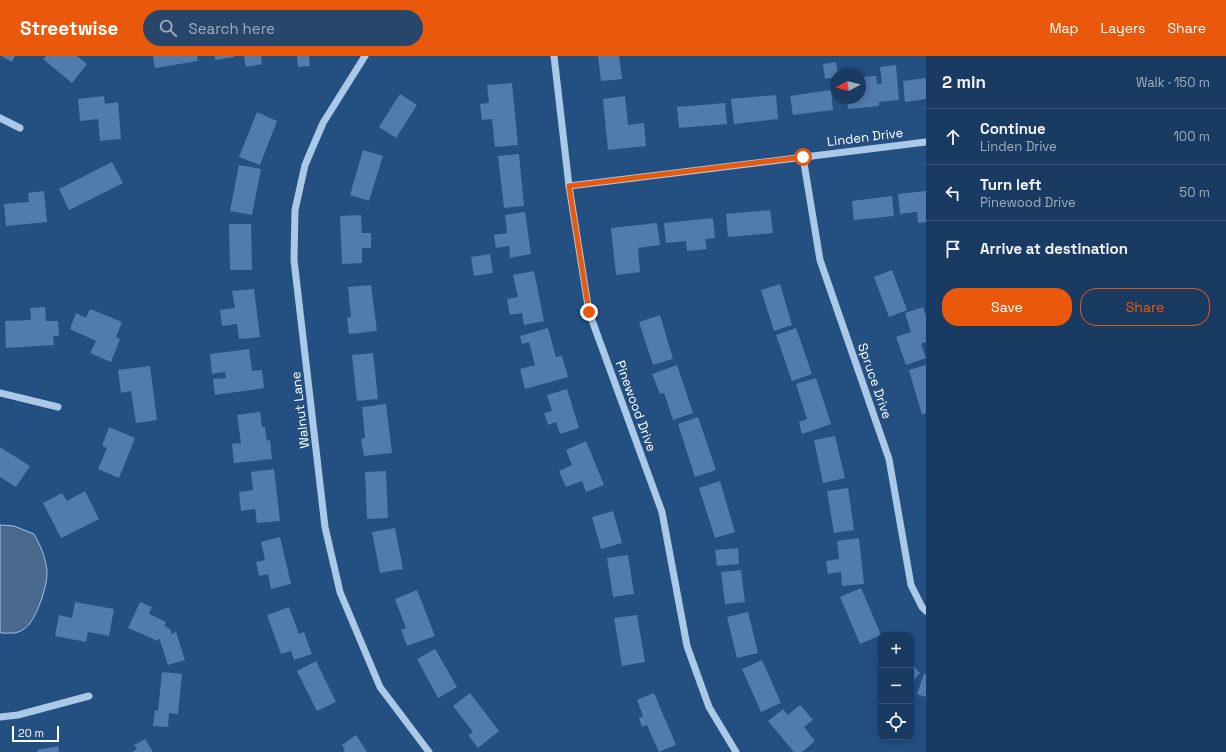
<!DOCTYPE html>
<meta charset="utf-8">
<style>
:root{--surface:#1a3b61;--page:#27466a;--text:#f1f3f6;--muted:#9fadbd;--line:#385576;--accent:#ea580c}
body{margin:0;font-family:"Space Grotesk",sans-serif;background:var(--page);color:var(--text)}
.controls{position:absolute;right:12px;bottom:12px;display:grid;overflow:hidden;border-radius:8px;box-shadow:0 2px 6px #0003}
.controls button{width:36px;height:36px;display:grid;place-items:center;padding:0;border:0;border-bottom:1px solid var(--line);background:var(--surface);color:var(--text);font:20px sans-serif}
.compass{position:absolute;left:830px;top:12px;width:36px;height:36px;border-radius:50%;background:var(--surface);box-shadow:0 2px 6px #0003;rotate:263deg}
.scale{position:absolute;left:12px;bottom:10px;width:47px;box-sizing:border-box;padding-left:4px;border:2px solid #fff;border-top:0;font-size:11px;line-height:14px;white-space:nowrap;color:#fff;-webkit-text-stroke:3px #234f81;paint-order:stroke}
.stop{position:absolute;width:12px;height:12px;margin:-9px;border:3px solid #ea580c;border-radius:50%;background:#fff}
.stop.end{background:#ea580c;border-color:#fff;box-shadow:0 1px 4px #0008}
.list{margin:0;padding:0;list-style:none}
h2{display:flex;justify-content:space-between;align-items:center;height:52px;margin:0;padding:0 16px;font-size:17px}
h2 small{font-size:13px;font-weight:400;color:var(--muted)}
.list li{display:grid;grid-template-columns:26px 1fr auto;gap:12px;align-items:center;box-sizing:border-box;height:56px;padding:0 16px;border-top:1px solid var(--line)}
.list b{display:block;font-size:15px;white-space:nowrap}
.list p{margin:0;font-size:13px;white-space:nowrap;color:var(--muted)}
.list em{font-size:13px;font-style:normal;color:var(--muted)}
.actions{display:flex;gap:8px;padding:12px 16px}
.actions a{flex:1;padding:9px 0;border:1px solid var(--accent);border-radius:16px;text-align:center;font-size:14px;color:var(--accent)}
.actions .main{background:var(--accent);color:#fff}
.icon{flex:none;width:22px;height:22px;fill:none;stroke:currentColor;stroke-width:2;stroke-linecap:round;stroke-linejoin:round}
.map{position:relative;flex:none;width:926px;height:696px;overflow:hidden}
header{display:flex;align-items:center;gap:24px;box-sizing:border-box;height:56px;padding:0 20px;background:var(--accent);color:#fff}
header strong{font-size:19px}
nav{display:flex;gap:22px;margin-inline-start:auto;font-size:14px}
.search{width:280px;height:36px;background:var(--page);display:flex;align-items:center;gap:10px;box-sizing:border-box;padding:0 14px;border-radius:22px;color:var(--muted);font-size:15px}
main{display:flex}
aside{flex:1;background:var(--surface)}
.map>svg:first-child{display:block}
.water{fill:#496a8e;stroke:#9ec3e8}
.building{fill:#507bac}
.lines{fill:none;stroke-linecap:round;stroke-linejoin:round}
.minor{stroke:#aac8e7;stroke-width:7}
.route{stroke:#ea580c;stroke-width:5}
.labels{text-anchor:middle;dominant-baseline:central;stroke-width:3;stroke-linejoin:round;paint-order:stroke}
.street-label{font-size:13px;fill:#fff;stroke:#234f81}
</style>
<header>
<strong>Streetwise</strong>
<div class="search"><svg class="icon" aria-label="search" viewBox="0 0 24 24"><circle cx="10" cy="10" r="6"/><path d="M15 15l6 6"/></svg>Search here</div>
<nav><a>Map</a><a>Layers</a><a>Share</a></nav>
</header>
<main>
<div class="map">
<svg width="926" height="696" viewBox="0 0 926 696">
<rect width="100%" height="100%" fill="#234f81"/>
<path class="water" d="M0 469 14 470 34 478C41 491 45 499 47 515 48 528 38 557 30 567 25 574 17 578 9 577 5 577 3 578 0 576Z"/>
<g class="building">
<polygon points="1,0 15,0 12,6"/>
<polygon points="46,0 77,0 87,8 72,27 43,3"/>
<polygon points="153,0 197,0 198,5 155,12"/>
<polygon points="215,0 234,0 234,1 215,4"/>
<polygon points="244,0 261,0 262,8 246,11"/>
<polygon points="297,0 309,0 310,10 298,11"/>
<polygon points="598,0 619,0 622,23 601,25"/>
<polygon points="836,6 838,18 836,18 836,21 825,23 823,8"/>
<polygon points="896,9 899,44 879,46 879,50 848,53 847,42 860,42 860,21 876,20 877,28 882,27 880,11"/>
<polygon points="926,22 926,43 905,46 903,25"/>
<polygon points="512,27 518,89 495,91 492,63 482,64 480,48 489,47 487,29"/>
<polygon points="831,34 833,54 793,59 790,40"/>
<polygon points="400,38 417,49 396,82 379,71"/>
<polygon points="776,39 778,63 734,68 731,43"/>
<polygon points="104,40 105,48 118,46 121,83 100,85 98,63 80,65 78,43"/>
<polygon points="625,40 628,69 644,67 646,90 608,94 603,43"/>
<polygon points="725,47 727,68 679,72 677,51"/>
<polygon points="257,56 277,65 260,109 239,101"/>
<polygon points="363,94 383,100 369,145 350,139"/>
<polygon points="519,98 524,150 504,152 498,100"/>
<polygon points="112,106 123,127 69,154 59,133"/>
<polygon points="239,109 261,113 252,159 230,155"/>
<polygon points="44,135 47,166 6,170 4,148 29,146 28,137"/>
<polygon points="926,135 926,166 918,167 917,156 900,158 898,138"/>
<polygon points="892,140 894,160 854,164 852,145"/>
<polygon points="770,154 773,177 728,181 726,158"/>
<polygon points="525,156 531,198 510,202 509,190 496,192 494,179 507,177 505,159"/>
<polygon points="361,159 362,177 371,177 371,192 362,192 362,207 342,208 340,160"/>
<polygon points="713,162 715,182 705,183 707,193 687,195 686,185 666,187 664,167"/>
<polygon points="657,167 660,189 638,192 640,216 616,219 611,172"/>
<polygon points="229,168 251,168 252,214 230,214"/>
<polygon points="490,198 493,217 474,220 471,201"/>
<polygon points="892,214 907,254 889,261 874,221"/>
<polygon points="534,215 544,265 524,269 522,257 510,259 507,243 518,241 513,219"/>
<polygon points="780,228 792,269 774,275 761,234"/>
<polygon points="371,229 377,275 349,278 347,262 351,261 348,231"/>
<polygon points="254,233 260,281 239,283 237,268 222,270 220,254 235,252 232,235"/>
<polygon points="45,251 46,265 58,265 59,280 53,280 54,289 6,292 5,265 31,264 30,252"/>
<polygon points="923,251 926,261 926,286 921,288 926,302 906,309 896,281 911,276 905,257"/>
<polygon points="90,253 122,266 116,281 120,283 111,306 90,297 96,285 70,273 76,257 86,262"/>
<polygon points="660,259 673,303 653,309 639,266"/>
<polygon points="548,272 556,301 562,300 568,321 525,333 520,313 535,309 529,286 522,288 520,280"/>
<polygon points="796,272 812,318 792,325 776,279"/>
<polygon points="249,293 252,315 262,314 264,332 215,339 213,323 226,322 225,316 212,318 210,298"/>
<polygon points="373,297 378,343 357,345 352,299"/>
<polygon points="677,309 693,357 673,364 664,337 660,338 652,318"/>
<polygon points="926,309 926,357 922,359 909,314"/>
<polygon points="150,310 157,364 136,367 131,335 121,337 118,314"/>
<polygon points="816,322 831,368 802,378 799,366 807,363 796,328"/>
<polygon points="567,333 579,372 560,378 556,366 548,369 544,357 552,355 547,339"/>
<polygon points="386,348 392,397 364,400 361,383 365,382 362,351"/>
<polygon points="260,356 262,371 265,371 267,385 270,384 272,403 234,407 232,388 241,387 237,359"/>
<polygon points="698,361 716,414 695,421 678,368"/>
<polygon points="109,371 135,382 119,422 98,413 107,392 102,390"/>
<polygon points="835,380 845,422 823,427 814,384"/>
<polygon points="586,385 604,429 586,436 582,425 566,431 559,415 572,409 566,394"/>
<polygon points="0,391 30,410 16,431 0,421"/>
<polygon points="274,413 280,465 257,467 255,453 241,455 239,436 253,434 251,416"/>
<polygon points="386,415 388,462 367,463 365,416"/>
<polygon points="720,425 735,476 715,482 699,432"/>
<polygon points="848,432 854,474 834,477 827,435"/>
<polygon points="85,435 99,463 61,482 43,447 62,437 67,445"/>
<polygon points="613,455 622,487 601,493 592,461"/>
<polygon points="395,472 403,513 380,517 372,476"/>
<polygon points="280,481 291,528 271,533 268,518 259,520 256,506 265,504 261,486"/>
<polygon points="859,482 864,528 842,530 841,516 828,518 826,505 839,503 837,485"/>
<polygon points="738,492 739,508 717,510 715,494"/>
<polygon points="628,499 634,538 613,541 607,502"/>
<polygon points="741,514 745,546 725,548 721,516"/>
<polygon points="861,532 881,579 860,588 840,541"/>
<polygon points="417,534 435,580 407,590 401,574 406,572 395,543"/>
<polygon points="75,546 114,553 109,580 88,576 86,586 55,580 59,559 72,562"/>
<polygon points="140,546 152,551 149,558 166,566 164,570 170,573 172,578 176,576 185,604 168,609 159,582 158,585 128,572"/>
<polygon points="289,551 299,578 304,576 312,598 294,604 291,595 281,598 267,559"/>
<polygon points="748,556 758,597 737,602 727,561"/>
<polygon points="637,559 645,606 622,610 614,562"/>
<polygon points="435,593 457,631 438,642 417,603"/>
<polygon points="881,601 881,609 877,605"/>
<polygon points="762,604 781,647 761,656 742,613"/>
<polygon points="316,605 336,646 317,655 297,615"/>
<polygon points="911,608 920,617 911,627"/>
<polygon points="162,616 182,618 178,658 169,657 168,671 153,670 155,654 158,655"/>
<polygon points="924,618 926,618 926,641 917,638"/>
<polygon points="470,637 499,675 478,692 468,679 473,676 453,650"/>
<polygon points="654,637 676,689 659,696 647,669 642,671 639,662 643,660 637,644"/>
<polygon points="800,649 813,664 804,671 815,685 802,696 794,696 768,665 783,653 788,659"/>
<polygon points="356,679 367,696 343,696 345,694 342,689"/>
<polygon points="145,683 153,696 132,696 137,693 134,689"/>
<polygon points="58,690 59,696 38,696 37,694"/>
</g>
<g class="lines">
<g class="minor">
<polyline points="365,0 323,67 305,109 295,154 294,204 325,471 340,536 380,631 429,696"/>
<polyline points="554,0 569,130 589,256 662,456 687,590 709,651 736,696"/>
<polyline points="0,62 20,72"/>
<polyline points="803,101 820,204 889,403 911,529 922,551 926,555"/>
<polyline points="569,130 926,86"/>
<polyline points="0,337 58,351"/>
<polyline points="0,661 18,659 89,640"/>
</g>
</g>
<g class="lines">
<polyline class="route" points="589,256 569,130 803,101"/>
</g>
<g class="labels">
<g class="street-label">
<text transform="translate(865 81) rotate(-7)">Linden Drive</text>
<text transform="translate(875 325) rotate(71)">Spruce Drive</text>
<text transform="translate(636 350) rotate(70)">Pinewood Drive</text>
<text transform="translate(300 354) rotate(-97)">Walnut Lane</text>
</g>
</g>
</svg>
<div class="controls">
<button>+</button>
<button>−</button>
<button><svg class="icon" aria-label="locate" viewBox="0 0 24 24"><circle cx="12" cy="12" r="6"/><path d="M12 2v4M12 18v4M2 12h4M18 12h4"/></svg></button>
</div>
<svg class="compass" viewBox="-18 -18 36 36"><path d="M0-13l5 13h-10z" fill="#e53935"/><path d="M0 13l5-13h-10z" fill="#9fadbd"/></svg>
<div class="scale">20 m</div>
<div class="stop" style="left:803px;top:101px"></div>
<div class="stop end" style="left:589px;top:256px"></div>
</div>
<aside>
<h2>2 min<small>Walk · 150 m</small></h2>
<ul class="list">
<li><svg class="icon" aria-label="ahead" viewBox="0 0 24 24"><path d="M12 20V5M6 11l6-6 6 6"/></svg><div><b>Continue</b><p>Linden Drive</p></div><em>100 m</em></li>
<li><svg class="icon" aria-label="left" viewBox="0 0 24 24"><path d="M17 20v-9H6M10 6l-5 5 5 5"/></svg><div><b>Turn left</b><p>Pinewood Drive</p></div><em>50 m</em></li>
<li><svg class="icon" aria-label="arrive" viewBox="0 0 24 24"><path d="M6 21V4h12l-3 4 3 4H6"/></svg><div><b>Arrive at destination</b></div></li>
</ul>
<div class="actions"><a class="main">Save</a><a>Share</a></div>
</aside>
</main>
